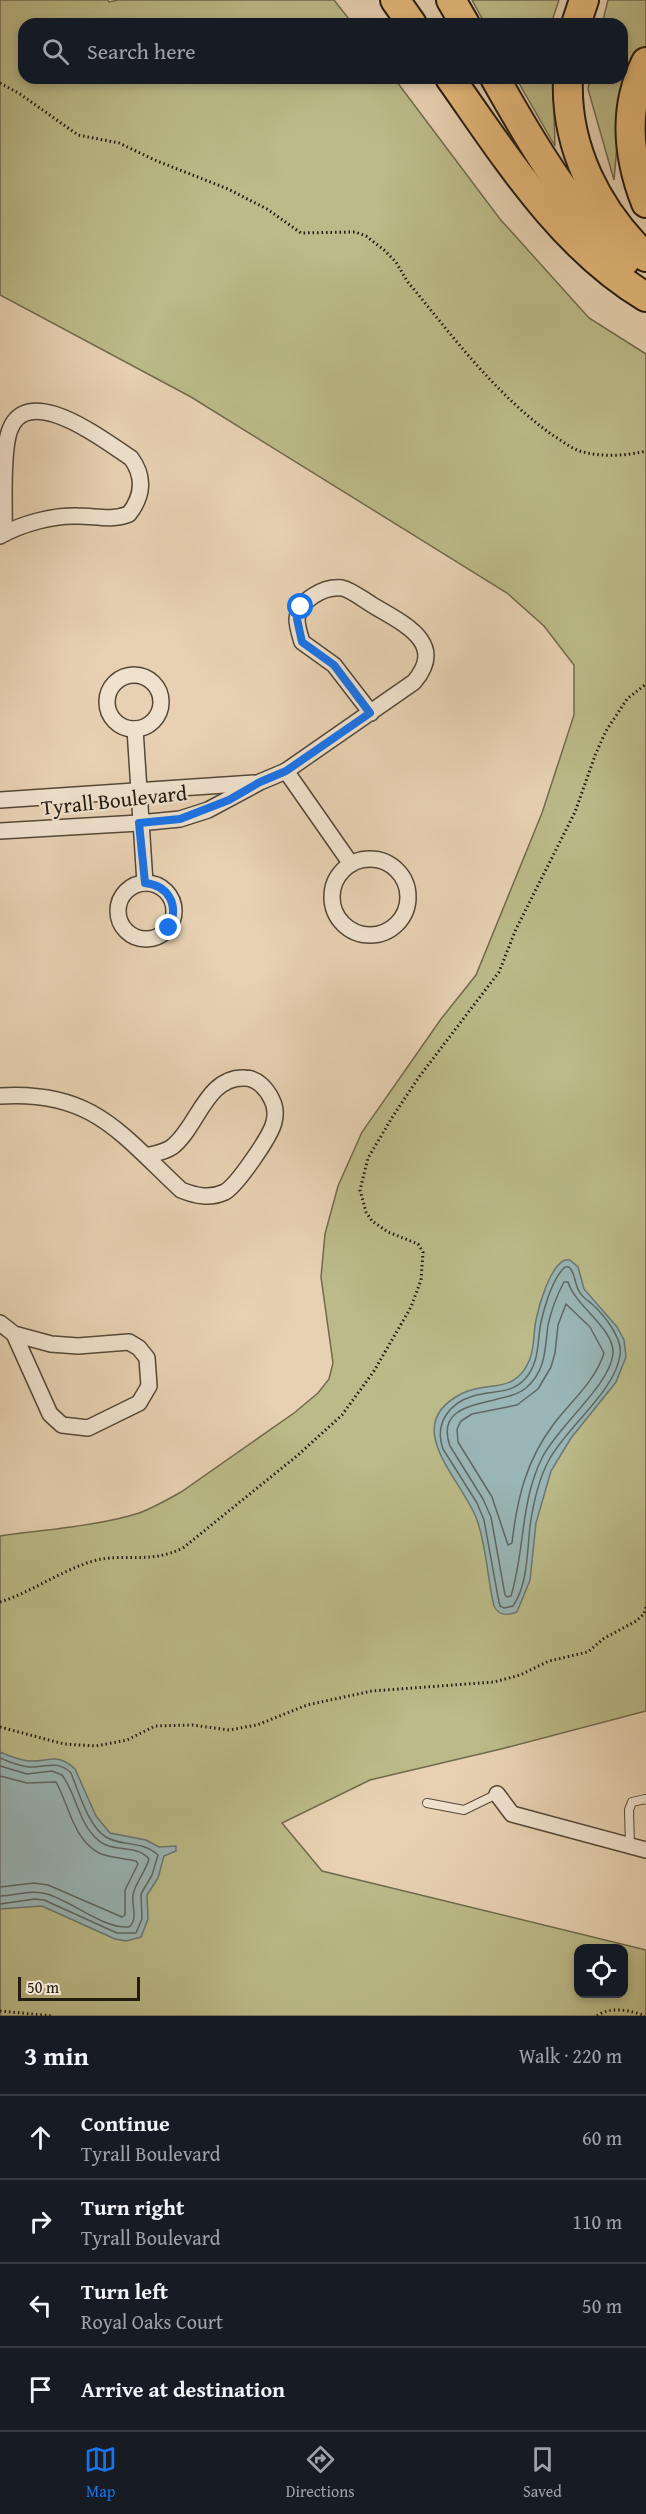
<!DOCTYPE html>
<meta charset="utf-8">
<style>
:root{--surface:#171b24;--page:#242831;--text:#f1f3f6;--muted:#9ea1a6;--line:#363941;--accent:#1a73e8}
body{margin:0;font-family:"Gentium Book Plus",serif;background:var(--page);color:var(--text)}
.controls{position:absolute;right:18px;bottom:18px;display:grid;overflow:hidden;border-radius:12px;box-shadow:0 3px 9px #0003}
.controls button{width:54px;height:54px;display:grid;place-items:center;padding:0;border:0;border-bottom:2px solid var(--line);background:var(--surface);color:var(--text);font:30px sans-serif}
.scale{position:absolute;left:18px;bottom:15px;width:122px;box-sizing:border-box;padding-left:6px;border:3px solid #241b10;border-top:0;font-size:16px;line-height:21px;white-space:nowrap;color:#241b10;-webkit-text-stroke:4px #efe1cd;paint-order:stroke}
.stop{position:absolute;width:18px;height:18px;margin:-14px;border:4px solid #1a73e8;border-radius:50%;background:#fff}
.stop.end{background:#1a73e8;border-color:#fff;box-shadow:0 2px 6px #0008}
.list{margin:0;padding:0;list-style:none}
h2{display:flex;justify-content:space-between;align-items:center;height:78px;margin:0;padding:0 24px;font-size:26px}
h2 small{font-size:20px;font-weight:400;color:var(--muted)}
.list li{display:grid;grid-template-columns:39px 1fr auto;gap:18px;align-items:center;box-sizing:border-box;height:84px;padding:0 24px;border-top:2px solid var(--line)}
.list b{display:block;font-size:22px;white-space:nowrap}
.list p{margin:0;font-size:20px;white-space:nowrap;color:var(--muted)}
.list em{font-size:20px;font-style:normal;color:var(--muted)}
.icon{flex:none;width:33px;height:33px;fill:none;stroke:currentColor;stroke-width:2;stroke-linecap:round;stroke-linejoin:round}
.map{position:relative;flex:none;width:646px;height:2016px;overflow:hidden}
.search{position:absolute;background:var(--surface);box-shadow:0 3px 9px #0003;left:18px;right:18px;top:18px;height:66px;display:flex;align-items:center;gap:15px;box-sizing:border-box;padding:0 21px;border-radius:18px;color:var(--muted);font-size:22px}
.sheet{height:414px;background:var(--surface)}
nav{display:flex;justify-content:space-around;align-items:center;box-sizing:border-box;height:84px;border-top:2px solid var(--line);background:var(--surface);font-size:16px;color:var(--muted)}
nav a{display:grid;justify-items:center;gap:3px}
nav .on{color:var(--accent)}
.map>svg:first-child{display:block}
.green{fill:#bbba88;stroke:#706a4c;stroke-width:1.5;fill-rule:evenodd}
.water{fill:#99b5b5;stroke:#6a7773;stroke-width:1.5}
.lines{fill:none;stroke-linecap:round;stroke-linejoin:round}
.shore{stroke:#5e6862;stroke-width:1.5}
.service-casing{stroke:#554838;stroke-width:10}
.minor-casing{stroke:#554838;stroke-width:18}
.motorway-casing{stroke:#241b10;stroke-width:32}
.path{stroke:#241b10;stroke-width:3;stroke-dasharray:1.5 3;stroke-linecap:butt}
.service{stroke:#efe1cd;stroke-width:8}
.minor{stroke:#efe1cd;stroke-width:15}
.motorway{stroke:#e4b879;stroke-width:28}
.route{stroke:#1a73e8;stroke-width:8}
.labels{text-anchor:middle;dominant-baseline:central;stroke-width:4.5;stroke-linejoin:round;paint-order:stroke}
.street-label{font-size:21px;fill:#241b10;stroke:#efe1cd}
</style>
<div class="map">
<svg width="646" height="2016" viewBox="0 0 646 2016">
<rect width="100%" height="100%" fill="#e7d1b2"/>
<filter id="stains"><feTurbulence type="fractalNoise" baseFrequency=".00333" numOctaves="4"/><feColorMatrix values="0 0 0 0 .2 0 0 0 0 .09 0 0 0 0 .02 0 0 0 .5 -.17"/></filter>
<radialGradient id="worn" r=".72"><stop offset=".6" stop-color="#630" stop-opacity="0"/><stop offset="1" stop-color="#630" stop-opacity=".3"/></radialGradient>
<g class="green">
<path d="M0 0H108L109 2 118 0H334L353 24H24V78H394L500 219 589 318 646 354V1711L501 1749 370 1780 282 1823 322 1871 646 1950V2016H0V1536C42 1530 99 1526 139 1513 153 1508 167 1500 181 1492L294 1413 318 1393 329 1379 333 1363 321 1277 325 1234 338 1186 362 1132 441 1019 476 975 542 813 574 715V665L544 626 507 593 191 397 0 295ZM578 1948H624V1994H578Z"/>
<polygon points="472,0 559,0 551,24 485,24"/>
<polygon points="608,0 646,0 646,46 621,99 614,180 588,89 590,78 622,78 622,24 602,24"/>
<polygon points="516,78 553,78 555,146"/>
</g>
<g class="water">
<path d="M565 1260H570L578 1267 584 1289 617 1327 624 1340 626 1357 616 1382 571 1438 551 1471 536 1523 530 1580 517 1612C507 1616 499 1616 494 1606 487 1578 487 1548 477 1520 463 1480 397 1425 463 1393 489 1381 515 1394 529 1361 535 1348 533 1334 536 1320 539 1305 550 1266 565 1260Z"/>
<path d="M0 1752C9 1756 19 1760 29 1761 49 1762 57 1752 75 1769L96 1816 110 1833 146 1840 159 1847 176 1846V1851L164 1856 158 1878 147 1895 148 1919 141 1937 126 1941 115 1939 42 1906 0 1909Z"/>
</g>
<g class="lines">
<g class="shore">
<path d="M565 1267H569C576 1274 574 1283 579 1291 582 1297 587 1300 592 1304 604 1315 623 1338 620 1355 616 1390 566 1428 549 1460 538 1480 533 1505 530 1526 527 1552 528 1584 513 1606L504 1608 500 1606 498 1597 484 1520 477 1503 443 1449C434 1424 449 1403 473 1396 492 1390 510 1395 525 1379 540 1362 537 1342 541 1322 545 1305 552 1279 565 1267Z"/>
<path d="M564 1282H568C575 1306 615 1329 613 1354 610 1385 557 1427 542 1458 520 1502 525 1551 511 1596L507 1597 505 1595 491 1517 483 1499 450 1446C432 1396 503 1407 526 1388 546 1371 545 1349 548 1325 551 1311 557 1295 564 1282Z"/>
<path d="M566 1304 590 1327 604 1353C595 1382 570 1402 553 1425 526 1461 517 1499 512 1543L508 1545 492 1497 458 1442 457 1429 461 1421 472 1414 517 1405 538 1389 551 1367 555 1353 558 1325Z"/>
<path d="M0 1758C9 1762 19 1766 29 1767 45 1768 57 1759 71 1773 78 1790 89 1828 106 1837 122 1847 142 1840 158 1855L152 1875 141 1894 142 1919 136 1933H117L44 1900 35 1899 0 1904"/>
<path d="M0 1766 27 1774 52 1771 62 1775C77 1795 78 1823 98 1840 112 1853 137 1844 149 1859 145 1873 135 1883 133 1895 131 1905 139 1919 129 1927 103 1929 72 1901 47 1894 31 1889 16 1896 0 1896"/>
<path d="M0 1776 27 1783 56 1782C69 1805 73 1839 99 1853 110 1858 124 1858 136 1861L138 1864 125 1890V1915L122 1917 48 1885 34 1883 0 1887"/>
</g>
<g class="service-casing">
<g id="service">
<polyline points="427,1803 464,1810 497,1794"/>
<polyline points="630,1846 629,1810 632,1802 645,1799 646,1800"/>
</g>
</g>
<g class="minor-casing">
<g id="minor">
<path d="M0 536C21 524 53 515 78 516 96 516 111 521 129 514 143 496 145 477 131 458 103 440 18 373 7 441 2 471 5 504 4 534"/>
<circle cx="134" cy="702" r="27"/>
<polyline points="135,729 145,883"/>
<polyline points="286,771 351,864"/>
<polyline points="0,800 254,783"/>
<path d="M0 831 139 823 180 819 208 810 260 782 286 771 414 682C447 643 404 624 374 606 365 601 352 590 342 588 324 586 299 600 297 619 297 627 300 635 302 642L334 665 371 713"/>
<circle cx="370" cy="897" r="38"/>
<circle cx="146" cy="911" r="28"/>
<path d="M0 1096C92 1090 120 1133 181 1190 196 1196 210 1199 225 1192 237 1185 271 1136 274 1122 276 1114 275 1106 272 1100 267 1089 257 1078 245 1078 206 1076 198 1127 172 1147 165 1152 154 1154 146 1156"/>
<polyline points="0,1323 14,1334 50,1414 62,1425 88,1428 139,1403 149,1386 147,1358 139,1348 129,1342 78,1346 51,1344 14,1334"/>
<polyline points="497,1794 512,1814 646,1850"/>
</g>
</g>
<g class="motorway-casing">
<g id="motorway">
<polyline points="395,0 412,24"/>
<polyline points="451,0 465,24"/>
<polyline points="576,24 584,0"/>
<path d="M646 62C623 108 628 157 646 203"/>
<path d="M450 78C506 157 561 246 646 297"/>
<path d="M495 78C532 144 570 208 625 261"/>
<path d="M568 78C565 147 597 210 646 257"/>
</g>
</g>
<g class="path">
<path d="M0 83 20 94 78 135 119 143 157 161 228 189 267 209 301 233 355 232 366 236 384 250 396 262 407 281C451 334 494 393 551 434 561 440 571 449 583 452 603 457 626 456 646 451"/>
<path d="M0 1602C32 1592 60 1571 93 1561 126 1552 148 1565 183 1548L298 1455 342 1415 374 1371 411 1307 421 1280 423 1252 418 1244 388 1232 372 1221 366 1212 360 1190 368 1158 393 1116 419 1077 499 972 516 929 575 812 596 753 606 731 627 699 646 684"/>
<polyline points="0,1727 64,1744 96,1746 127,1740 155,1726 192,1725 229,1730 257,1725 307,1705 372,1691 494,1682 520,1675 549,1661 588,1652 603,1639 636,1621 644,1614 646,1607"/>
<polyline points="0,2011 53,2016"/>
<path d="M597 2016C610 2006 630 2010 645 2016"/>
</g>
<use href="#service" class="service"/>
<use href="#minor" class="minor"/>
<use href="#motorway" class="motorway"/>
</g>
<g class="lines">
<path class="route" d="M169 928C179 906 170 886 145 883L139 823 180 819 229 800 260 782 286 771 370 713 334 665 302 642 297 619 301 607"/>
</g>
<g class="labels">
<g class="street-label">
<text transform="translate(114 800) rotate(-6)">Tyrall Boulevard</text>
</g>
</g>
<rect width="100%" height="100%" filter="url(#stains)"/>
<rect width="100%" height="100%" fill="url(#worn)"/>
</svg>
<div class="controls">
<button><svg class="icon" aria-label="locate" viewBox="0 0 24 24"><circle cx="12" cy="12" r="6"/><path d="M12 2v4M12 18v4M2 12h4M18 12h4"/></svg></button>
</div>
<div class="scale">50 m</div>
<div class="stop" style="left:301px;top:607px"></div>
<div class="stop end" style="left:169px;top:928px"></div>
<div class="search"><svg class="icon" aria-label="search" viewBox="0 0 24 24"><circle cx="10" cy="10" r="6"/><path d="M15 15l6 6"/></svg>Search here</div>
</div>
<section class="sheet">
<h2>3 min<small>Walk · 220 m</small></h2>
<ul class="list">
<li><svg class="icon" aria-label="ahead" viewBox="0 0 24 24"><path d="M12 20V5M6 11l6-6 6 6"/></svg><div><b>Continue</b><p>Tyrall Boulevard</p></div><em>60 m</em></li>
<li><svg class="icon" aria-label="right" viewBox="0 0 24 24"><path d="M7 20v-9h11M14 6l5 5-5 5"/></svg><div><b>Turn right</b><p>Tyrall Boulevard</p></div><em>110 m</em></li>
<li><svg class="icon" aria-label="left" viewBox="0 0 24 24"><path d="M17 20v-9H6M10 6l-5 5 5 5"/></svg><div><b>Turn left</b><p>Royal Oaks Court</p></div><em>50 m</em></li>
<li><svg class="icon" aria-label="arrive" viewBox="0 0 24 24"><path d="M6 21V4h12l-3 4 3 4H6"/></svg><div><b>Arrive at destination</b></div></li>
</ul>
</section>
<nav>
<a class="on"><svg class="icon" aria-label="map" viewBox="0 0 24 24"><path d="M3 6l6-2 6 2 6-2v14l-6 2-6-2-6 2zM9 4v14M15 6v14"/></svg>Map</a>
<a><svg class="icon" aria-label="directions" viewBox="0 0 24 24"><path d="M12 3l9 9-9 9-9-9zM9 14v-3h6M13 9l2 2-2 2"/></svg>Directions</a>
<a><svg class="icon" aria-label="saved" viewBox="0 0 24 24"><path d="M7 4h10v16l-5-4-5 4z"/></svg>Saved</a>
</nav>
